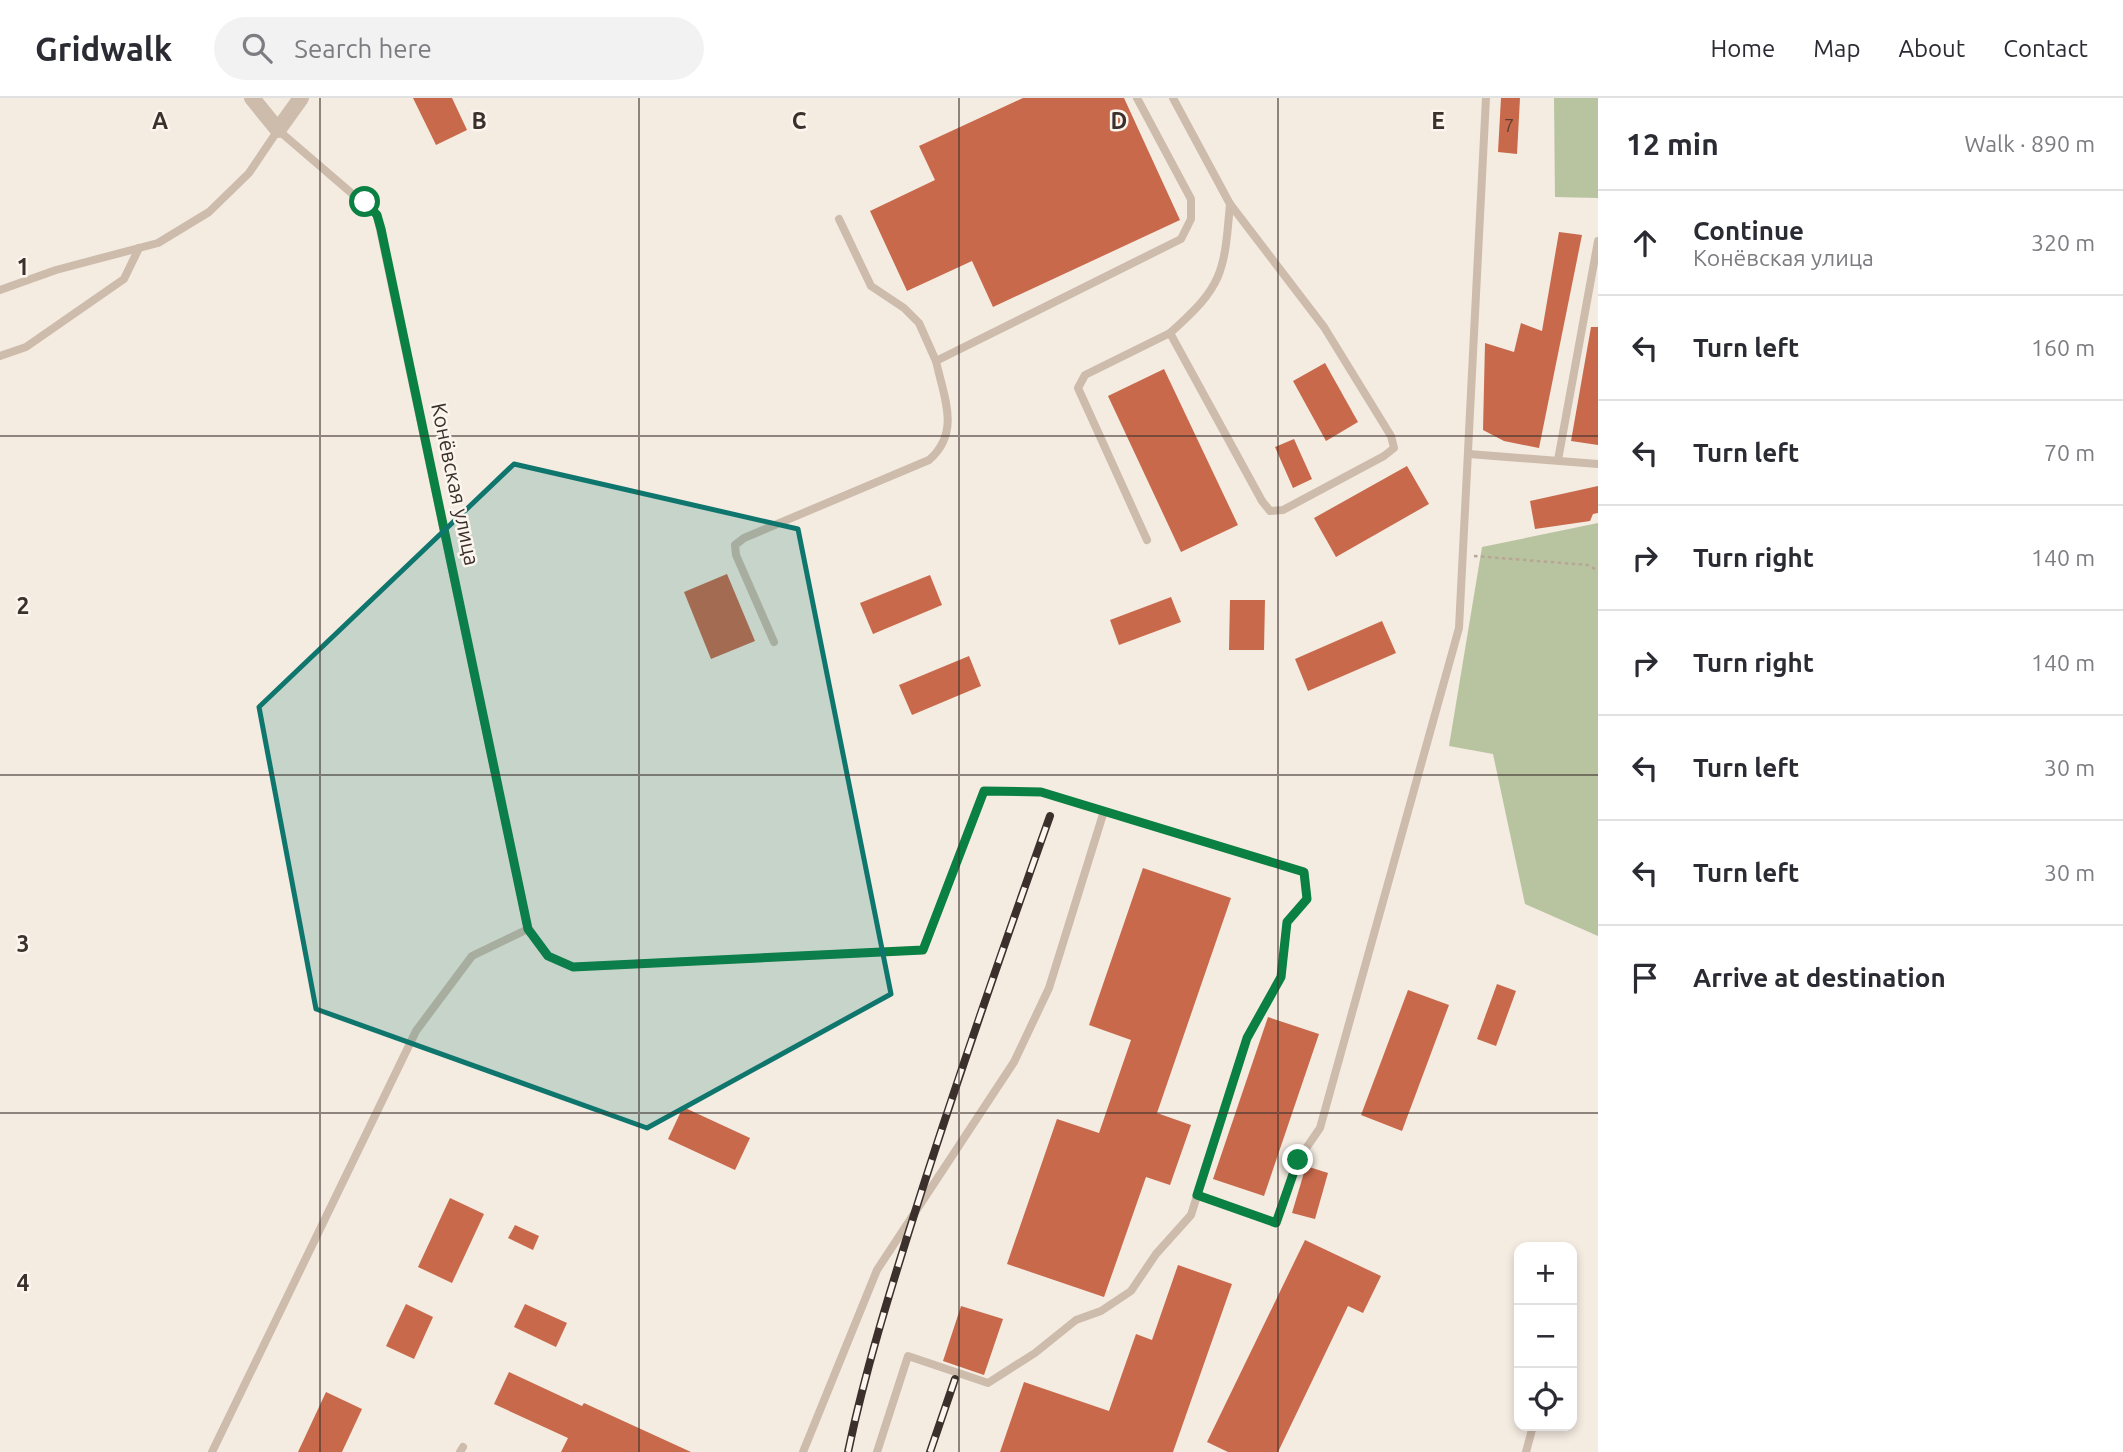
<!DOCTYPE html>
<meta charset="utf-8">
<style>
:root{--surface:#fff;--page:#f2f2f3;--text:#2b2b33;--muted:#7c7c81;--line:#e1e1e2}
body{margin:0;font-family:Ubuntu,sans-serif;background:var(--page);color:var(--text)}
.controls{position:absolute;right:21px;bottom:21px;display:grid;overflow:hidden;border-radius:14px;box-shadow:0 4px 10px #0003}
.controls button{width:63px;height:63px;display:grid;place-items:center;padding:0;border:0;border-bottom:2px solid var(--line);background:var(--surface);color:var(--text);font:35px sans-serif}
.stop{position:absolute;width:21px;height:21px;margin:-16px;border:5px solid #0b8043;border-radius:50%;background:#fff}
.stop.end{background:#0b8043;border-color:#fff;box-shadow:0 2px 7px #0008}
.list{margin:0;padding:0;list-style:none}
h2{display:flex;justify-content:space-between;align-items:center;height:91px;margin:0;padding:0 28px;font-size:30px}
h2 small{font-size:23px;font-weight:400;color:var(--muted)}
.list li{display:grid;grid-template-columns:46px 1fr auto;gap:21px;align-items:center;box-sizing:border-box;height:105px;padding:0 28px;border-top:2px solid var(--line)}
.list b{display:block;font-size:26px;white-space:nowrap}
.list p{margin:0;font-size:23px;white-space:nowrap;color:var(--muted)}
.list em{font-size:23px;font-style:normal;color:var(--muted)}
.icon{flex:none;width:38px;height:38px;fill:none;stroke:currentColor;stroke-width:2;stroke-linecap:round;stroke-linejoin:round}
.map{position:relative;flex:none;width:1598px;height:1354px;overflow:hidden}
header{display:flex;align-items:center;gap:42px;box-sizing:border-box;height:98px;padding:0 35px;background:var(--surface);border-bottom:2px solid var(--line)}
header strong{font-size:33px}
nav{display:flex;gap:38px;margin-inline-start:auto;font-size:24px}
.search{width:490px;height:63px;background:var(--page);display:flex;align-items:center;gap:18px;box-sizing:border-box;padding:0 24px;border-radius:38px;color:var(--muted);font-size:26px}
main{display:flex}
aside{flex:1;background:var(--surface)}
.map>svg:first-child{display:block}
.green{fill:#b8c4a0}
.building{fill:#c8694b}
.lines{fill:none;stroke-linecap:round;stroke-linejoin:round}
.path{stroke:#b9a596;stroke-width:2.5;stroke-dasharray:3.5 3.5;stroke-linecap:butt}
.lane{stroke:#cdbbac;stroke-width:8}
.street{stroke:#cdbbac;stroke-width:16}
.rail-casing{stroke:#3b302b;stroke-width:8}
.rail{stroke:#fbf5ee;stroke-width:5;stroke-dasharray:16;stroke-linecap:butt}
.route{stroke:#0b8043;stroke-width:9}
.marked{fill:#0f766e;fill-opacity:0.2;stroke:#0f766e;stroke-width:5;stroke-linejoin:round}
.grid{fill:none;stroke:#3b302b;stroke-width:2;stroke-opacity:0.55}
.labels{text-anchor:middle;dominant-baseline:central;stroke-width:5;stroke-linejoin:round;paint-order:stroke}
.number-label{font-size:18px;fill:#5e3e33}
.street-label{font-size:21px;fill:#3b302b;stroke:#fbf5ee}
.grid-label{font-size:23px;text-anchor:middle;font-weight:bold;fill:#3b302b;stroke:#fbf5ee;stroke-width:5;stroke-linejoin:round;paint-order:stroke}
</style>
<header>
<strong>Gridwalk</strong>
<div class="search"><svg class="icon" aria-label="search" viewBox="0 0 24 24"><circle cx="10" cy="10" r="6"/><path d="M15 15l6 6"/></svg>Search here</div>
<nav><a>Home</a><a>Map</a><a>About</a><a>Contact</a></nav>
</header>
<main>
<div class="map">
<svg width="1598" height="1354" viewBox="0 0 1598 1354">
<rect width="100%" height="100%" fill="#f4ebe1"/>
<g class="green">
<polygon points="1554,0 1598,0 1598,100 1555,99"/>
<polygon points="1598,425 1598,838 1525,806 1493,656 1449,648 1482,449"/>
</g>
<g class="building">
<polygon points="413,0 452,0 467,32 436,47"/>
<polygon points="1023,0 1124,0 1180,122 993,209 972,163 907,193 870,113 935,82 919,48"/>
<polygon points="1501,0 1520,0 1517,56 1498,54"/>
<polygon points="1559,134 1582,137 1539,350 1504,343 1483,332 1485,245 1514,254 1521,225 1542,233"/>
<polygon points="1591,229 1598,229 1598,347 1571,343"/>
<polygon points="1325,265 1358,324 1326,343 1293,283"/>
<polygon points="1164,271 1238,427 1181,454 1108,298"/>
<polygon points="1294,341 1312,381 1293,390 1275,349"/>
<polygon points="1407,368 1429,406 1336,459 1314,420"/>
<polygon points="1598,388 1598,415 1593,416 1590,423 1535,431 1530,403"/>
<polygon points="727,476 755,543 711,561 684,494"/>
<polygon points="930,477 942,507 873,536 860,505"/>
<polygon points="1171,499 1181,524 1119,547 1110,522"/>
<polygon points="1230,502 1265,502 1264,552 1229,552"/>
<polygon points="1382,523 1396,555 1308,593 1295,561"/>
<polygon points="969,558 981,588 912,617 899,587"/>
<polygon points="1143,770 1231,800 1157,1015 1191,1027 1170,1087 1146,1079 1104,1199 1007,1166 1057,1021 1099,1035 1131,942 1089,927"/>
<polygon points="1497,886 1516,893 1496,948 1477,941"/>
<polygon points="1408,892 1449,907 1402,1033 1361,1017"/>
<polygon points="1268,919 1319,936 1264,1098 1213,1081"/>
<polygon points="683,1009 750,1040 735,1072 668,1041"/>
<polygon points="1306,1068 1328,1075 1315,1121 1292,1115"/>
<polygon points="450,1100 484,1116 452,1185 418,1169"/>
<polygon points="515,1127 539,1138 533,1152 508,1140"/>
<polygon points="1305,1142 1381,1178 1363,1215 1348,1208 1278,1354 1228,1354 1207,1344"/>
<polygon points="1178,1167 1232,1186 1173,1354 1000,1354 1024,1284 1109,1313 1136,1236 1152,1242"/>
<polygon points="406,1206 433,1219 414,1261 386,1248"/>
<polygon points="525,1206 567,1225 556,1249 514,1229"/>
<polygon points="961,1208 1003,1221 984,1277 943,1263"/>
<polygon points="509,1274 582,1308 584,1305 691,1354 561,1354 568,1340 494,1306"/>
<polygon points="326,1294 362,1311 342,1354 298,1354"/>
</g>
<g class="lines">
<polyline class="path" points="1474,458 1588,467 1598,473"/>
<g class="lane">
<path d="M1173 0 1230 106 1324 229 1391 338 1394 350 1384 358 1283 412 1270 413 1262 403 1170 235C1223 188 1224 176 1230 106"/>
<polyline points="839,121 871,188 904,210 919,225 936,263 1181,141 1191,121 1191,101 1137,0"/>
<polyline points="0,192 56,172 158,145 209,114 249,75 278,32 377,117 528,831 548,858 573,869 923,852 984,693 1041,694 1304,774 1307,801 1287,824 1281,879 1247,940 1191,1117 1156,1156 1131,1193 1101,1213 1076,1222 1035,1255 988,1285 908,1258 877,1354"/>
<polyline points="0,258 26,249 124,181 139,150"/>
<polyline points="1469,356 1598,366"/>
<polyline points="1558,362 1598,143"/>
<polyline points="1147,442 1078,290 1085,277 1170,235"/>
<path d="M774 544 736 457 735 447 744 440 929 362C961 334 944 300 936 263"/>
<polyline points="1197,1097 1276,1125 1298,1062 1320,1030 1459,530 1486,0"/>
<polyline points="212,1354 416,933 472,858 528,831"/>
<polyline points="460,1354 463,1349"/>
<polyline points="803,1354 877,1172 1014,964 1049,890 1104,713"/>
<polyline points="1526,1354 1533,1328"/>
</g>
<polyline class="street" points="252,0 278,32 301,0"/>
<g class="rail-casing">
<g id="rail">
<path d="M848 1354C865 1273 890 1193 915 1114 957 981 1003 850 1050 718"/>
<polyline points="930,1354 955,1281"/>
</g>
</g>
<use href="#rail" class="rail"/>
</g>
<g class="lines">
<polyline class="route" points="365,104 377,117 381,131 528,831 548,858 573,869 923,852 984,693 1041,694 1304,774 1307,801 1287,824 1281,879 1247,940 1197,1097 1276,1125 1298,1062"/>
</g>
<path class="marked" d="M514 366 798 431 891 896 647 1030 316 911 259 609Z"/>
<path class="grid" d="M320 0V1354M639 0V1354M959 0V1354M1278 0V1354M0 338H1598M0 677H1598M0 1015H1598"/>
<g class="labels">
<g class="number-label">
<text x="1509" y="27">7</text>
</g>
<g class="street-label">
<text transform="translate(456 386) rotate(78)">Конёвская улица</text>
</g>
</g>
<g class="grid-label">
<text x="160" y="31">A</text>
<text x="479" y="31">B</text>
<text x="799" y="31">C</text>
<text x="1119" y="31">D</text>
<text x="1438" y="31">E</text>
<text x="23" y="177">1</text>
<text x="23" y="516">2</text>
<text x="23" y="854">3</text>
<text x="23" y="1193">4</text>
</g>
</svg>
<div class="controls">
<button>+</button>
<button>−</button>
<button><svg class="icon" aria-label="locate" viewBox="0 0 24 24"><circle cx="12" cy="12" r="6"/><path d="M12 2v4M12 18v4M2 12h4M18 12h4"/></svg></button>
</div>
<div class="stop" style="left:365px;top:104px"></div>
<div class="stop end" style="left:1298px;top:1062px"></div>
</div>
<aside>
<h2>12 min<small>Walk · 890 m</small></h2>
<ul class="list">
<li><svg class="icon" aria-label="ahead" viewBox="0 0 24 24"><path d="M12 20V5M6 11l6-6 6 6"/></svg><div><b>Continue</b><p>Конёвская улица</p></div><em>320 m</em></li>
<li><svg class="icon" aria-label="left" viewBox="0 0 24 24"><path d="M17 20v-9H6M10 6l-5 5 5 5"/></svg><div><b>Turn left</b></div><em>160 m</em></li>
<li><svg class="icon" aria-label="left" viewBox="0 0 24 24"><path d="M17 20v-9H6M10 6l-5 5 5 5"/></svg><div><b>Turn left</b></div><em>70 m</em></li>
<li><svg class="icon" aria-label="right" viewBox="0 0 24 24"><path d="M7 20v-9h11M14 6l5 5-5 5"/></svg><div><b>Turn right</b></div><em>140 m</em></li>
<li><svg class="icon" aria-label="right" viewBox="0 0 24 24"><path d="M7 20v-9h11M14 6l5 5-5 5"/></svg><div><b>Turn right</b></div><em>140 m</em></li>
<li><svg class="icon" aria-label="left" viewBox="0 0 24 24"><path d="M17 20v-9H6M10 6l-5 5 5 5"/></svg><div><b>Turn left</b></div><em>30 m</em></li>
<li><svg class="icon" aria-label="left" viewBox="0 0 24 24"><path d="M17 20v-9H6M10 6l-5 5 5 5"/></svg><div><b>Turn left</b></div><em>30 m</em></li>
<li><svg class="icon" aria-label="arrive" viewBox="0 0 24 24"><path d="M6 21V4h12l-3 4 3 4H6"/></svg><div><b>Arrive at destination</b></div></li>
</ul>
</aside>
</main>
